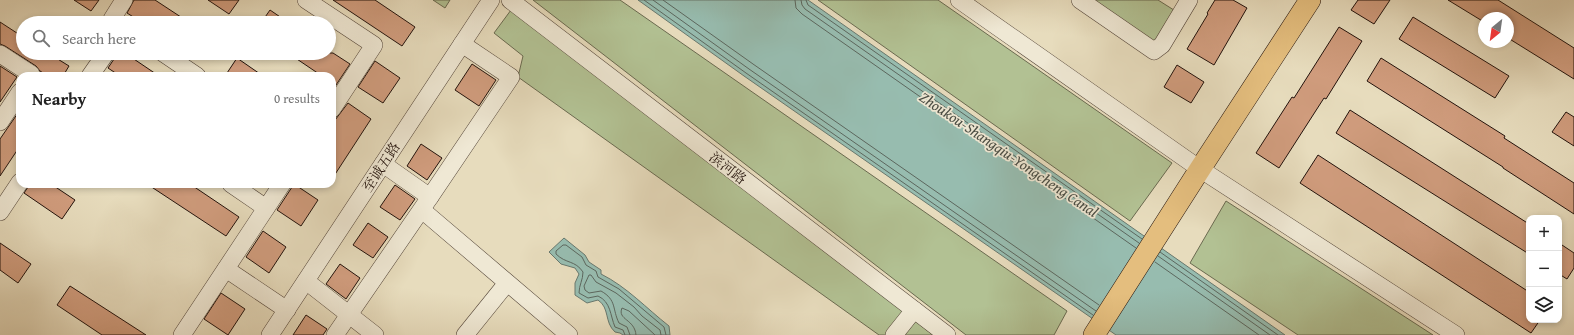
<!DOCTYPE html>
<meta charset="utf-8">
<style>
:root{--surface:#fff;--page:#f2f2f2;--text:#222;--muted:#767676;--line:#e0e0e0}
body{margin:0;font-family:"Gentium Book Plus","Noto Serif SC",serif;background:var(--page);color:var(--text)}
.controls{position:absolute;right:12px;bottom:12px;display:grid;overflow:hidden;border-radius:8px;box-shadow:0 2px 6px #0003}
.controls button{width:36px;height:36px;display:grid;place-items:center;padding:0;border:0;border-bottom:1px solid var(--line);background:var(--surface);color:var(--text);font:20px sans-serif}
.compass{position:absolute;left:1478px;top:12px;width:36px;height:36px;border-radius:50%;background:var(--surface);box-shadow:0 2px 6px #0003;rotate:209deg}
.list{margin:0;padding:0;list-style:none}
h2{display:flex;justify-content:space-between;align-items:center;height:52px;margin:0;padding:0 16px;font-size:17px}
h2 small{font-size:13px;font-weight:400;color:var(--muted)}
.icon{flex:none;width:22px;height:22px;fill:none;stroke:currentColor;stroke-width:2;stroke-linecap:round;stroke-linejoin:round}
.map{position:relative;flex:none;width:1574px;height:335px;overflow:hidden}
.search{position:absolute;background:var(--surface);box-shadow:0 2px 6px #0003;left:16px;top:16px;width:320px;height:44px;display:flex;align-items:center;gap:10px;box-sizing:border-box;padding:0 14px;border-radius:22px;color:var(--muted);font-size:15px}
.panel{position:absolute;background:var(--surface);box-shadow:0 2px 6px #0003;left:16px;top:72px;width:320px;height:116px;border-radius:12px}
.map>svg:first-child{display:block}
.green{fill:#b2c193;stroke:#6a6a50}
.water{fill:#97bcaf;stroke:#68786e}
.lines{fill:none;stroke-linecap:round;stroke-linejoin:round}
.shore{stroke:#5c675e;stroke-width:1}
.building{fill:#d09c7d;stroke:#22120c}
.minor-casing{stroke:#534438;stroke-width:18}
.major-casing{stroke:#22120c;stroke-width:22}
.minor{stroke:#efe8d4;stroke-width:17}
.major{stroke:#e4be7e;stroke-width:21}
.labels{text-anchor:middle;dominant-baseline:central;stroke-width:3.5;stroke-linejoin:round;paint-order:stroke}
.street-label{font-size:14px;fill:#22120c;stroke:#efe8d4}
.water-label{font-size:15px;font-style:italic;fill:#4b4e45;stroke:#efe8d4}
</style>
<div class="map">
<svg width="1574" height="335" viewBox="0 0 1574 335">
<rect width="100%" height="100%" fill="#e7dcbd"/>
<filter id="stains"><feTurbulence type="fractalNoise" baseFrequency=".005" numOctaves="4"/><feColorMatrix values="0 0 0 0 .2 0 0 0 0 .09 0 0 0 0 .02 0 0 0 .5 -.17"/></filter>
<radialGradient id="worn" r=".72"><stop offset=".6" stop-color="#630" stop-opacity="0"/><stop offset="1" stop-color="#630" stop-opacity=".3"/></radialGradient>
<g class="green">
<polygon points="433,0 450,0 445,8"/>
<polygon points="533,0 620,0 1067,311 1054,335 966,335"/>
<polygon points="818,0 938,0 1172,163 1130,221"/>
<polygon points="1089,0 1158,0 1177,12 1156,42 1148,41"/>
<polygon points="511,10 906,313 889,335 879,335 518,77 523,56 494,33"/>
<polygon points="1226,201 1433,335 1298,335 1190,263"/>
<polygon points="914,320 933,335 903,335"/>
</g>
<g class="water">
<polygon points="638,0 808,0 1285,335 1116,335 744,76"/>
<path d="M564 238 585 255 589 262 601 270V274C627 287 646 308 669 326L670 335H623L620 333 615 332C604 322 610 308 598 300L587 303 575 295V283L579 274 575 268 561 264 549 252Z"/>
</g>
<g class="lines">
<g class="shore">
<polyline points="644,0 746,73 1093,315"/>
<polyline points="653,0 749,69 1096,311"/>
<polyline points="663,0 753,64 1099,305"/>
<polyline points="795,0 796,8 802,14 1136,248"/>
<polyline points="801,0 802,5 805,9 1139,243"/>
<polyline points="806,0 808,5 1142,239"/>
<polyline points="1160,252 1278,335"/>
<polyline points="1158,256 1270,335"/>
<polyline points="1155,262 1259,335"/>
<path d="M625 335 623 330 615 327C610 315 611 302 598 296L588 298 579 293C579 285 583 280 583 272 575 260 566 264 556 254V251L563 245H566L582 257 586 265 596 271 598 277 619 289 664 327 666 335"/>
<path d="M630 335 627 327 619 323C612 309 617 300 601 291L589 293 585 290 584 286 589 275H591L596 282 616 293 634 307 642 316 660 330 661 335"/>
<path d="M636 335C635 319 617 320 622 308L629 311 655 335"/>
</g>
</g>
<g class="building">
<polygon points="74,0 99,0 91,11"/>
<polygon points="134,0 155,0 190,23 143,23 127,13"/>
<polygon points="208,0 239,0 229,14"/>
<polygon points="333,0 375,0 415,27 402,46"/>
<polygon points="1215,0 1233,0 1247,8 1214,65 1187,49 1208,14 1207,13"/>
<polygon points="1358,0 1390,0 1374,24 1351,10"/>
<polygon points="1448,0 1498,0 1574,48 1574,79 1508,38 1508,18 1484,18 1484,22"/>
<polygon points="270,10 289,23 261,23"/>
<polygon points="1413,17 1509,76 1495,98 1399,39"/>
<polygon points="0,22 23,37 23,53 48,53 69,66 63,76 48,76 40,71 36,66 5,46 0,44"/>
<polygon points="1339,27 1362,41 1326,99 1324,98 1279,168 1256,153 1292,97 1294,98"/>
<polygon points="116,53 125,53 159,76 120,76 108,68 114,59"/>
<polygon points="288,53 333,53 350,64 332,91 332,76 322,76"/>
<polygon points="237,58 263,76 225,76"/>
<polygon points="1381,58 1505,136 1504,138 1574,183 1574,214 1503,168 1503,167 1367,81"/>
<polygon points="375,61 400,78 383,103 358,87"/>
<polygon points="472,64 496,80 479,106 455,90"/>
<polygon points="1177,65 1204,82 1191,103 1164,87"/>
<polygon points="0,66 17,77 0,102"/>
<polygon points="348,103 371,119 332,179 332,124"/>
<polygon points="20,110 20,146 0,176 0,139"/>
<polygon points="1350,110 1529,224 1529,254 1336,133"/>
<polygon points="1566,112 1574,117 1574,146 1552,132"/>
<polygon points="421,144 442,158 427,180 407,166"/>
<polygon points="1318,155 1529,292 1529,320 1540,320 1531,333 1300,183"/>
<polygon points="30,184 51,184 75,200 62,219 24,193"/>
<polygon points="147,184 190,184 239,217 226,236"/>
<polygon points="294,184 318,200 301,226 277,210"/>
<polygon points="395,185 415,199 400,220 380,207"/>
<polygon points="368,223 388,237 373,258 353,245"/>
<polygon points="263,231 286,247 269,273 246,257"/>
<polygon points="0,243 31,264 18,283 0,270"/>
<polygon points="1559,243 1574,253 1574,268 1567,279 1559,274"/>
<polygon points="340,264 360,278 346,299 326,284"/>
<polygon points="70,286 146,335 102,335 57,305"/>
<polygon points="221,293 245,309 228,335 204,319"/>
<polygon points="306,315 327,329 323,335 293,335"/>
</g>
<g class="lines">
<g class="minor-casing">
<g id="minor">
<polyline points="306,0 374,45 332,109"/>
<polyline points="510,0 947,335"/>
<polyline points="959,0 1200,169 1456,335"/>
<polyline points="1080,0 1154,51 1162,45 1189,0"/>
<polyline points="118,23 112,19 124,0"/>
<polyline points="163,53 197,76"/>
<polyline points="0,54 31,74 30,76"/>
<polyline points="90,76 106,53"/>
<polyline points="0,122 20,92"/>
<polyline points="231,184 266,208"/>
<polyline points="430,197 511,77 462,44"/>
<polyline points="422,210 569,335"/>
<polyline points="0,212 20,182"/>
<polyline points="226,269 287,310"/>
<polyline points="306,281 375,335"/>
<polyline points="182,335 282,184"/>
<polyline points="270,335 491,0"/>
<polyline points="335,335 430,197 383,164"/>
<polyline points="465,335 507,283"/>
<polyline points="894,335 914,310"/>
</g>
</g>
<g class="major-casing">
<polyline id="major" points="1094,335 1200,169 1310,0"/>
</g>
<use href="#minor" class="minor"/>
<use href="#major" class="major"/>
</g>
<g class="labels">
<g class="street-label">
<text transform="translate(381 167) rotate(-57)">至诚五路</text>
<text transform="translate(728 168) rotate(38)">滨河路</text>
</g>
<g class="water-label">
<text transform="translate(1009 154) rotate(34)">Zhoukou-Shangqiu-Yongcheng Canal</text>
</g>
</g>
<rect width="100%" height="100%" filter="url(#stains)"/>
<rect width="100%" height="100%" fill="url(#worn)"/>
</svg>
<div class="controls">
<button>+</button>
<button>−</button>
<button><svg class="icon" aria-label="layers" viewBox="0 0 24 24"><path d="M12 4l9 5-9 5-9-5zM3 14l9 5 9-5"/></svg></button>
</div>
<svg class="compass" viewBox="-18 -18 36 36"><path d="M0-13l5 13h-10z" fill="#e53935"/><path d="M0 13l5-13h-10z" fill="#767676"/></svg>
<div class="search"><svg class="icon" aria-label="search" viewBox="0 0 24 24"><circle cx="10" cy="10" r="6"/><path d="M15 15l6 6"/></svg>Search here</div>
<section class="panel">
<h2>Nearby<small>0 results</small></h2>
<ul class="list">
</ul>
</section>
</div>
